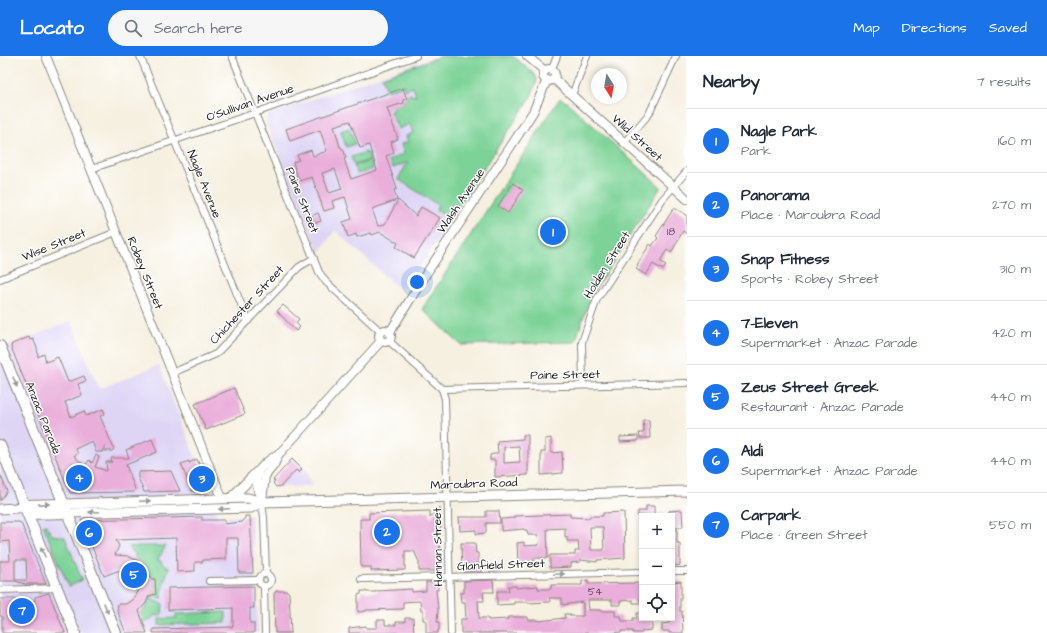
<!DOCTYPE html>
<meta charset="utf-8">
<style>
:root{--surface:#fff;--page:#f6f6f7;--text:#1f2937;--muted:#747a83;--line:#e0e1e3;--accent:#1a73e8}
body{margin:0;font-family:"Architects Daughter",sans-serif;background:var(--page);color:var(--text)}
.controls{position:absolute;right:12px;bottom:12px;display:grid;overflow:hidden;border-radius:0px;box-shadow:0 2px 6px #0003}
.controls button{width:36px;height:36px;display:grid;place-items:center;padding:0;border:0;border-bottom:1px solid var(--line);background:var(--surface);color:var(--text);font:20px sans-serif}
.compass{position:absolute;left:591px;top:12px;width:36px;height:36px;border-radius:50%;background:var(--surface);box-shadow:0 2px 6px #0003;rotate:169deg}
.you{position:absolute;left:417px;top:226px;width:14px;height:14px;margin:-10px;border:3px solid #fff;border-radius:50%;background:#1a73e8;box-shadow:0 0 0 6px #1a73e833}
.badge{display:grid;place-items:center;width:26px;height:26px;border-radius:50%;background:var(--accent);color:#fff;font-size:13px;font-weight:700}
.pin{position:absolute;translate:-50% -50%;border:2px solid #fff;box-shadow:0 1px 4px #0006}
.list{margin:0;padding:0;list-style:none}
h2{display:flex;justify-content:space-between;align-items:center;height:52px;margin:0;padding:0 16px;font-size:17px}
h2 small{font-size:13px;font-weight:400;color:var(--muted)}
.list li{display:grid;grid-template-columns:26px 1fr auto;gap:12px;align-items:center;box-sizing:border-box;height:64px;padding:0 16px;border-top:1px solid var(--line)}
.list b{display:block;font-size:15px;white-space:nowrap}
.list p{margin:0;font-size:13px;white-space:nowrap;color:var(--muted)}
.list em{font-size:13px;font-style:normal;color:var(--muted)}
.icon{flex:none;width:22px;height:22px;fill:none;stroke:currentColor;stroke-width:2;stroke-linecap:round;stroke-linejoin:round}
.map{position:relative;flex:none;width:687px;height:577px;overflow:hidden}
header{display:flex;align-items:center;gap:24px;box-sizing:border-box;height:56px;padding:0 20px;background:var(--accent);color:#fff}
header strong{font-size:19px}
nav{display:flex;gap:22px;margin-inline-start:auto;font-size:14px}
.search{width:280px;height:36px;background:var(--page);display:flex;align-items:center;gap:10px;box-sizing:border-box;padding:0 14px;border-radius:22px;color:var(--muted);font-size:15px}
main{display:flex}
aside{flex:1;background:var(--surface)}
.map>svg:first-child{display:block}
.built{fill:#ded5f5}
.green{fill:#7dd397;stroke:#4c785a}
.building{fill:#e9aeda;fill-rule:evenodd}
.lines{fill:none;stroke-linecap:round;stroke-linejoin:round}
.minor-casing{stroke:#89867e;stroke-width:8}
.tertiary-casing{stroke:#89867e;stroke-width:10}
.secondary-casing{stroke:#89867e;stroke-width:11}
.primary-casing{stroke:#89867e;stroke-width:12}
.minor{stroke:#fff;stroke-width:6}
.tertiary{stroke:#fff;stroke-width:8}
.secondary{stroke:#fff;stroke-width:9}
.primary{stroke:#fff;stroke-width:10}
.oneway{fill:#999}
.labels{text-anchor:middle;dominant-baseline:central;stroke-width:3;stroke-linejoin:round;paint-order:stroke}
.number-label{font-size:10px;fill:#4f404c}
.street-label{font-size:12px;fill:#1c1c1c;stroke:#fff}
</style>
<header>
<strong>Locato</strong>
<div class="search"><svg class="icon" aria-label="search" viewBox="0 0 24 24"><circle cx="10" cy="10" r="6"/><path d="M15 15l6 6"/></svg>Search here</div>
<nav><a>Map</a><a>Directions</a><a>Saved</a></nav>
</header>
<main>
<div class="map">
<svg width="687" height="577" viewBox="0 0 687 577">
<rect width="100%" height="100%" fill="#fff"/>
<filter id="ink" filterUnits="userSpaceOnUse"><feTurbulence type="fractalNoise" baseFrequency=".025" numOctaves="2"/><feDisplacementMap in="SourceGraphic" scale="8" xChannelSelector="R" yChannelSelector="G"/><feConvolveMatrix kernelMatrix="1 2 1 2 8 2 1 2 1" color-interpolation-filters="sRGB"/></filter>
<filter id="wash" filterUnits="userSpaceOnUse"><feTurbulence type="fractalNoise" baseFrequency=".012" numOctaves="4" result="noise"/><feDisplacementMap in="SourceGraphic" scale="16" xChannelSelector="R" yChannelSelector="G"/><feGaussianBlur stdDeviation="0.9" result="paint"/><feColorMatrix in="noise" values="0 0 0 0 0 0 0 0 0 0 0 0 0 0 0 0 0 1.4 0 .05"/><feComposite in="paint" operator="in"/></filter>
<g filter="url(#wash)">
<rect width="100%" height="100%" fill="#f6f0e0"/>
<g class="built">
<polygon points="438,0 515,0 535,18 538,23 537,27 531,41 408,229 404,232 397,231 335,174 319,197 266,68 267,63 268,60 272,57 434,1 436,5 440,4"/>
<polygon points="71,265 99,333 159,309 208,432 217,461 252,460 258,577 0,577 0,293"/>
<polygon points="293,403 305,414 312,430 275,431 273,429 273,425"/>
</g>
<g class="green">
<polygon points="442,0 513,0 535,19 537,25 531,41 450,163 436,154 438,149 398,123 408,106 393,112 389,104 404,98 401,88 408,86 406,80 413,77 410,68 398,73 390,55 394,53 393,50 404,47 403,44 407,43 406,39 411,38 412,40 416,39 413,31 404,34 404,29 387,35 382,21"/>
<polygon points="560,42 568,47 661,131 591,240 575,286 461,289 422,253"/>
<polygon points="349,72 355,88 346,91 341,75"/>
<polygon points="367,96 370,104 354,109 351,101"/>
<polygon points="370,105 373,113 357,118 354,110"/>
<polygon points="45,468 52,479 65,481 82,524 69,531 43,469"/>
<polygon points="142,490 166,490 158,503 158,505 161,505 163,509 169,512 163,528 164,531 162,537 162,542 151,541 152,539 156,538 155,522 152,522 146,511 135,502 135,498 130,494 129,491"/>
<polygon points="150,543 163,548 162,558 159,560 155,559 151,563 143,566 139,558 146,552"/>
<polygon points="226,556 226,567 159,569 159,563 176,562 176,558"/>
</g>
<g id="blocks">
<g class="building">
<path d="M403 32 407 43 403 44 404 47 387 52 398 83 391 86 394 97 386 100 397 133 394 134 397 144 372 153 378 170 385 168 398 144 416 160 421 151 440 162 414 202 396 191 398 187 380 176 372 179 371 177 357 181 356 178 348 181 343 166 352 163 345 141 332 145 334 152 324 155 312 121 299 125 293 106 299 104 297 99 311 94 313 100 327 95 320 74 290 85 286 73ZM350 65 360 92 369 89 377 114 351 123 344 103 346 102 344 95 341 91H340L334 70ZM335 113 342 133 329 137 322 117Z"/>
<polygon points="513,127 523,134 508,157 498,150"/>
<polygon points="674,152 687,159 687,178 683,175 671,197 667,194 660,205 666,209 663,214 653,208 646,219 636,213 638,210 637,209 650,188 652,190 658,182 656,180"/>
<polygon points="318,157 321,165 314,167 311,160"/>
<polygon points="283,249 299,263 296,267 300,271 296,275 277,255"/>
<polygon points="29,281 30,284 33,283 34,285 37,292 38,301 44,298 46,306 58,301 68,326 84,320 86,325 78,328 82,339 65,346 71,361 84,355 86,360 103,353 105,358 100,360 114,393 112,395 105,395 105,389 102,396 96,396 92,385 75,393 78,397 74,400 85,410 89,404 92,407 96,399 99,401 95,411 107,415 106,406 112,406 111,402 129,402 126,394 152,383 157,396 126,409 135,433 134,436 70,437 11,291 12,288"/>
<polygon points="234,332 245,358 206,374 195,348"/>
<polygon points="643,364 649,364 650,382 640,382 639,377 643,377 644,374"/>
<path d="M523 379H528V419L495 421V404H490V399L498 397 497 385 523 383ZM519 390 520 406 504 407V391Z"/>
<polygon points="638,380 638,385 620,386 620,381"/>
<polygon points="551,382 551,397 562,396 563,417 541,419 541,396 545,396 545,383"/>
<polygon points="197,403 203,418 210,434 192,435 181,408 189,405 189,407"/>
<polygon points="292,403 302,413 299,417 296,414 281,430 276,431 273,427 275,425 273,424"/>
<polygon points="171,415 180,435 144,436 138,422 138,416"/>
<polygon points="0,418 7,435 0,445"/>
<polygon points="646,450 654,450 654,460 638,460 638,455 646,455"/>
<polygon points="440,451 441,479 440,479 439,505 440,515 419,515 419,506 414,495 405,495 405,514 371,515 371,511 361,511 360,463 369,463 369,457 430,455 430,462"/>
<polygon points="682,454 683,471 677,471 677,487 680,487 680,509 672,510 672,460 669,460 669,455"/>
<polygon points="486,455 499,455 500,467 486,467 486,477 476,478 476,474 460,475 459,461 486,461"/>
<path d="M624 456 625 502 597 504V506L581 504 580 506 571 507V511L550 512V499H575V495H579L578 485H567V481H565V472L547 473 548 502H534V506H518L517 487 524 486V490L539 489 538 479H528L527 474H524V473L501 475V463L514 462V460L570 458V461L590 462V460H603V457ZM590 471H603L604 494H591Z"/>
<polygon points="245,460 250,460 253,517 239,517 238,482 226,482 226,503 203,504 203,506 195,506 195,515 177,516 176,482 116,484 119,490 115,499 127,500 139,505 146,512 152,523 155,523 156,538 149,540 146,547 139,555 147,577 126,577 117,554 118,548 126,548 133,543 138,534 137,525 131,518 122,515 117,515 104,520 81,464 202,461 202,464 225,464 225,468 241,466 245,462"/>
<path d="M0 466H19L21 467 46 528H25L15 525H0V505H10L9 485 0 486ZM15 504H26L27 524H15Z"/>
<polygon points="461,487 475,487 476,497 478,497 478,508 480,508 481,516 464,516 464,513 462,513"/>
<polygon points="493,524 494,536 483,536 484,545 478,545 479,562 488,562 488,564 508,563 509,561 528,561 528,564 538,564 539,565 565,562 564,558 570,558 570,560 583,560 583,546 562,549 562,542 549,542 550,546 528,547 528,546 514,546 514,548 497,549 497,535 509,535 508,530 516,530 516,532 538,530 538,533 551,533 551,529 582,529 582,525 588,524 588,528 640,527 640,547 633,547 633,544 620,545 620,549 612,549 612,544 588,544 589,554 601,554 601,555 615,555 615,560 621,560 622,565 633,565 633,562 637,562 637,557 641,557 641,562 652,562 652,574 642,575 642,577 633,577 633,575 622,575 622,576 611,577 461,577 461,563 466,563 465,546 461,546 460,537 464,537 464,525"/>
<polygon points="681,525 681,542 680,542 680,555 682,555 683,577 669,577 669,575 662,575 662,568 669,567 669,562 672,562 672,526"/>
<polygon points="426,526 438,526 438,534 436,534 438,554 437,566 439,566 439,574 438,574 438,577 426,577 426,564 423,564 423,554 421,555 420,545 403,546 403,553 366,554 366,555 358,556 358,539 361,538 361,535 366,535 366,536 376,536 376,535 412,533 412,536 426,535"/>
<polygon points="254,530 254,552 250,552 250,567 254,567 254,577 153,577 153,573 233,571 233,552 168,554 168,532"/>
<polygon points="276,535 287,535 289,537 291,577 275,577 274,538"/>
<polygon points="49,537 65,577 2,577 2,560 0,560 0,543 25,543 25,546 35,545 35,541"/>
<polygon points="405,562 413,562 414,577 349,577 349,572 366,570 366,572 377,572 377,564 385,564 385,569 396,569 396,566 405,566"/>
</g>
</g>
</g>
<g filter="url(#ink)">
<use href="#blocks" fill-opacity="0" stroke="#89867e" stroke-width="1"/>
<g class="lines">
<g class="minor-casing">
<g id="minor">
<polyline points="140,0 248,265"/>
<polyline points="232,0 319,216 326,226 381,276"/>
<polyline points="552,13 557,0"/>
<polyline points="572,39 587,0"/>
<polyline points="624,87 649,58 676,0"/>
<polyline points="91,113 255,57 416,0"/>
<polyline points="0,223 116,176"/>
<polyline points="389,285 442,333 687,327"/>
<polyline points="172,317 216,298 299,211 314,202"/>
<polyline points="583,329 582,286 597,243 662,144 687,115"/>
<polyline points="442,333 445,343 451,577"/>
<polyline points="262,446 264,462 266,517"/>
<polyline points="672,515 687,515"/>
<circle cx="265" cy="524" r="6"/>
<polyline points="361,523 642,516"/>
<polyline points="209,525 259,524"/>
<polyline points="264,530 265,577"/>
<polyline points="0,534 58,532"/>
</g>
</g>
<g class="tertiary-casing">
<g id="tertiary">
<polyline points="46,0 222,442"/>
<polyline points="527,0 545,15"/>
<circle cx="549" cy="19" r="6"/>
<polyline points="554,23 687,143"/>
<circle cx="385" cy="280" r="6"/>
<polyline points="390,276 426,218 515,84 533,56 547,24"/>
<polyline points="262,445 265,420 274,409 279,397"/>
<path d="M262 446C251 419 256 412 280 397L381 285"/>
</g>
</g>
<g class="secondary-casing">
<g id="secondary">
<polyline points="231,442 257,416"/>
<polyline points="64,448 248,442 262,446 687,435"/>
<polyline points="0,453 16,452 24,449"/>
<polyline points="68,457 251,452 262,446"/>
</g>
</g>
<g class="primary-casing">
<g id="primary">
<polyline points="0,290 116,577"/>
<polyline points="0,389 75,577"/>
<polyline points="24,449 64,448"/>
<polyline points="28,458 68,457"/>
</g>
</g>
<use href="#minor" class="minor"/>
<use href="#tertiary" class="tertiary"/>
<use href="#secondary" class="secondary"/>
<use href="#primary" class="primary"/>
</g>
<defs><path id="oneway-solid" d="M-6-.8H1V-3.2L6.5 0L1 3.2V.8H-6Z"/></defs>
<g class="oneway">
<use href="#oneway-solid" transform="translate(15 326) rotate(68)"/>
<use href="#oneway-solid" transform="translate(145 445) rotate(-2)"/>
<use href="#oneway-solid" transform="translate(44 448) rotate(-1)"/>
<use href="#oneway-solid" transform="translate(224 453) rotate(178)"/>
<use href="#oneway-solid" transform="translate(94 456) rotate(178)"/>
<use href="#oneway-solid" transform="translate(43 496) rotate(-112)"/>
<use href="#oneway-solid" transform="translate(559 518) rotate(-2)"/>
<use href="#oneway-solid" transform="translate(106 552) rotate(68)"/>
</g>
</g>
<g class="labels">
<g class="number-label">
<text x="671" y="176">18</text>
<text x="595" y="536">54</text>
</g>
<g class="street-label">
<text transform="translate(250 47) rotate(-19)">O'Sullivan Avenue</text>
<text transform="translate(637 82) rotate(42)">Wild Street</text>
<text transform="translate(204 128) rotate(68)">Nagle Avenue</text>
<text transform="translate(302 144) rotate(68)">Paine Street</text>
<text transform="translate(461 145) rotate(-56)">Walsh Avenue</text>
<text transform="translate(54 189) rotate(-22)">Wise Street</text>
<text transform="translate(607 209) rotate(-58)">Holden Street</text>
<text transform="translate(145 217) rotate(68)">Robey Street</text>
<text transform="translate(247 249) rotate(-47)">Chichester Street</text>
<text transform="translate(565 319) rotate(-1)">Paine Street</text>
<text transform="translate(43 362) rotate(68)">Anzac Parade</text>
<text transform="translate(474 428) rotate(-2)">Maroubra Road</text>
<text transform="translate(438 491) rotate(-91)">Hannan Street</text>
<text transform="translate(501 509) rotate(-2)">Glanfield Street</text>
</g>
</g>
</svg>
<div class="controls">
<button>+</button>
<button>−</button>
<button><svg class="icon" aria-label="locate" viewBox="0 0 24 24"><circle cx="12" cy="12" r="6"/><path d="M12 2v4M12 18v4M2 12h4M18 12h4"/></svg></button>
</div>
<svg class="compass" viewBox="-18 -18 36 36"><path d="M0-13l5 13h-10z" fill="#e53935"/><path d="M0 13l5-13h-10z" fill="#747a83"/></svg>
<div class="you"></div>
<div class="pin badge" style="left:553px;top:176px">1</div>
<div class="pin badge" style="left:387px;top:476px">2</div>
<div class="pin badge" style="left:202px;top:423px">3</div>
<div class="pin badge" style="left:79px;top:422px">4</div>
<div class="pin badge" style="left:134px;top:519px">5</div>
<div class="pin badge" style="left:89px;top:477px">6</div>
<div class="pin badge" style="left:22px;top:555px">7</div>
</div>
<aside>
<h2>Nearby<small>7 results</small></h2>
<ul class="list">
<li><span class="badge">1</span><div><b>Nagle Park</b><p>Park</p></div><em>160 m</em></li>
<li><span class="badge">2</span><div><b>Panorama</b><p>Place · Maroubra Road</p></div><em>270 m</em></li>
<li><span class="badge">3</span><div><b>Snap Fitness</b><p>Sports · Robey Street</p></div><em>310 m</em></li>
<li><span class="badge">4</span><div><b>7-Eleven</b><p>Supermarket · Anzac Parade</p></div><em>420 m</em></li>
<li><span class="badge">5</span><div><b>Zeus Street Greek</b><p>Restaurant · Anzac Parade</p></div><em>440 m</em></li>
<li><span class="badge">6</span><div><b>Aldi</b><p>Supermarket · Anzac Parade</p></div><em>440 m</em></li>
<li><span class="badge">7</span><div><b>Carpark</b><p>Place · Green Street</p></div><em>550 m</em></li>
</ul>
</aside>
</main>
